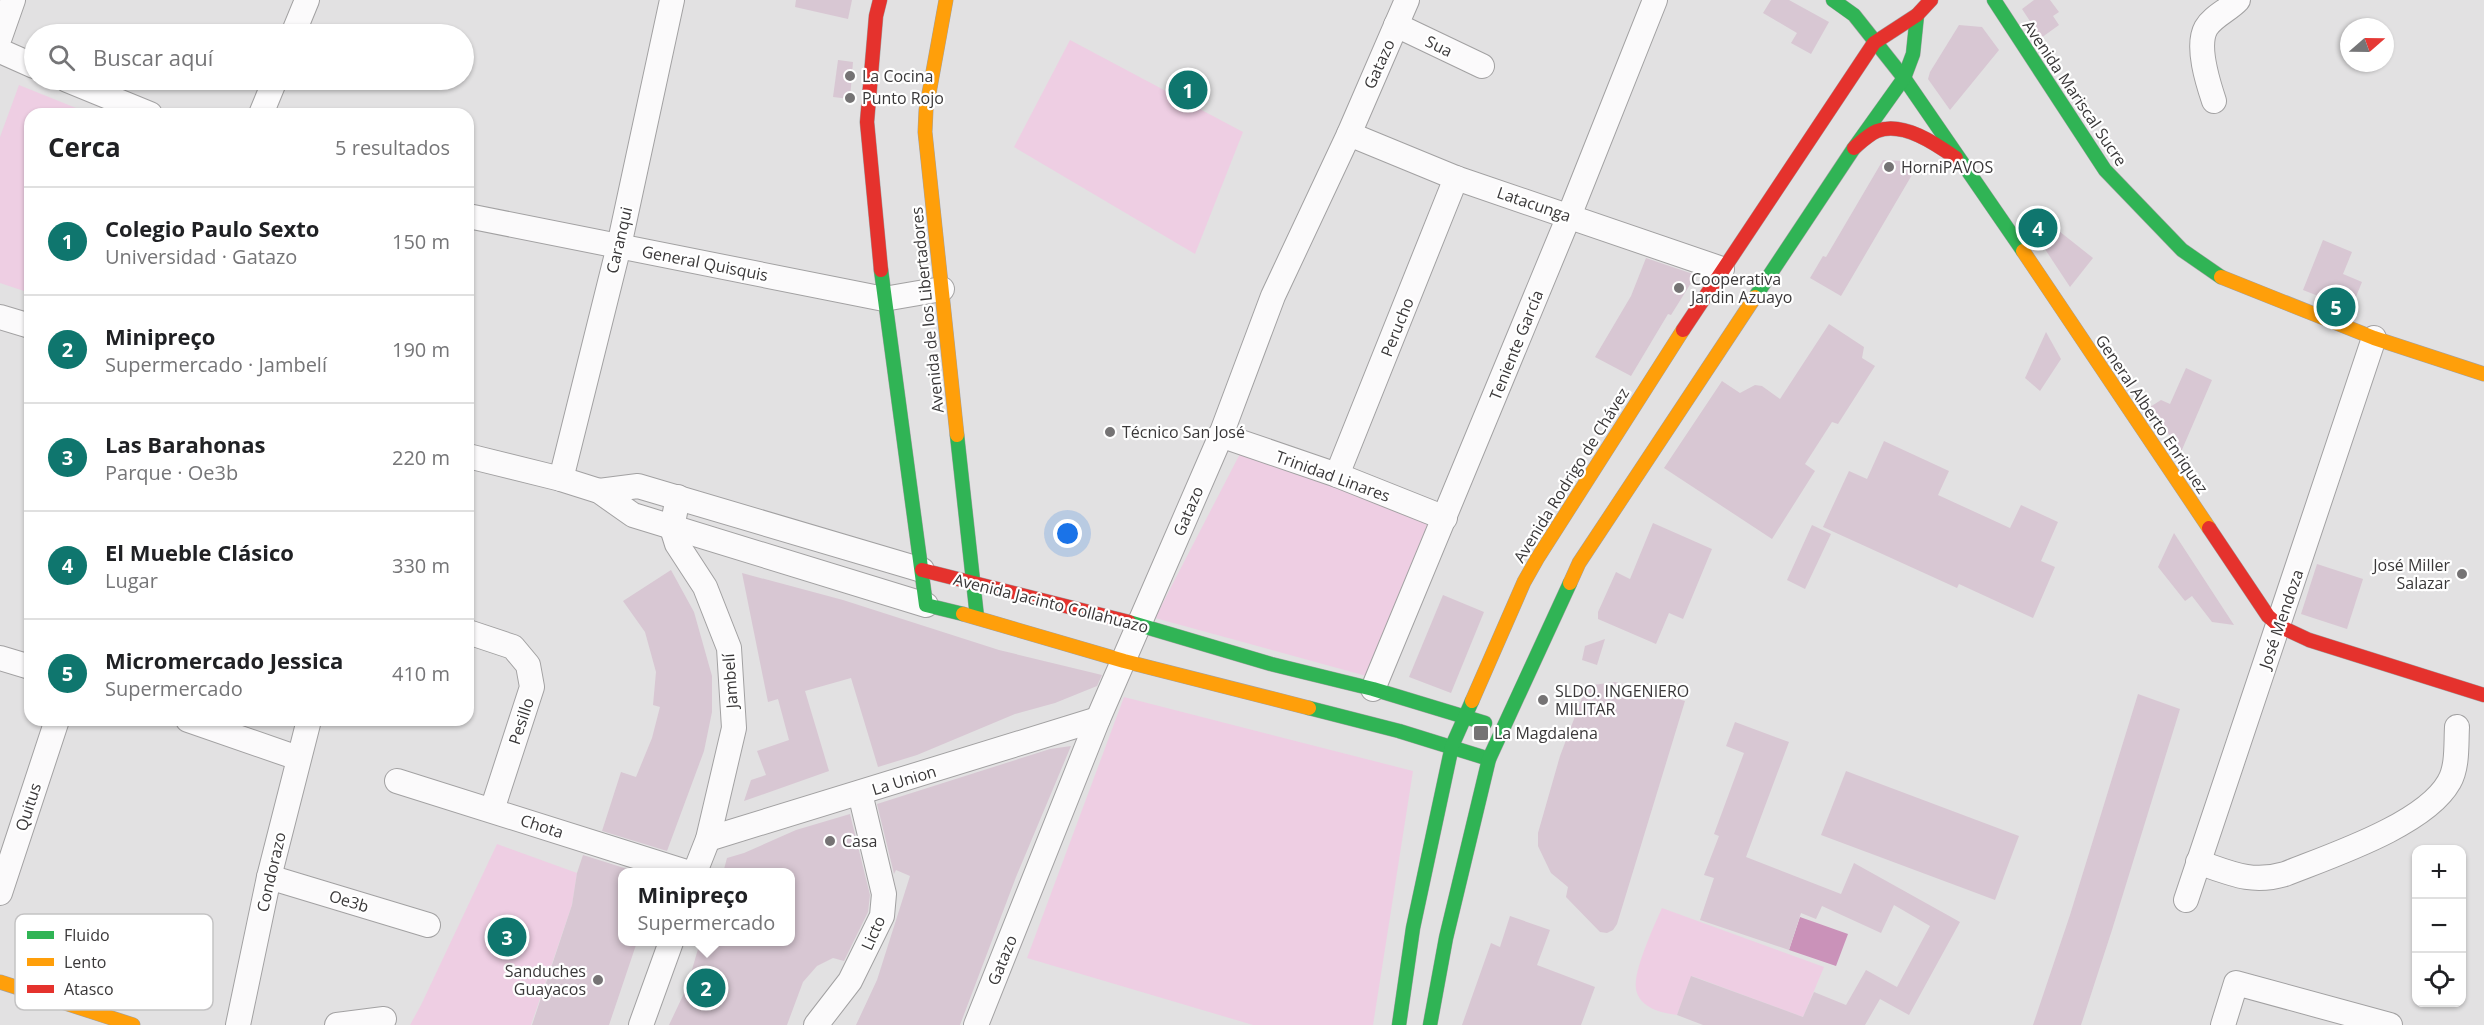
<!DOCTYPE html>
<html lang="es">
<meta charset="utf-8">
<style>
:root{--surface:#fff;--page:#f6f6f6;--text:#202124;--muted:#757577;--line:#e0e0e0;--accent:#0f766e}
body{margin:0;font-family:"Open Sans",sans-serif;background:var(--page);color:var(--text)}
.controls{position:absolute;right:18px;bottom:18px;display:grid;overflow:hidden;border-radius:12px;box-shadow:0 2px 4px #0004}
.controls button{width:54px;height:54px;display:grid;place-items:center;padding:0;border:0;border-bottom:2px solid var(--line);background:var(--surface);color:var(--text);font:30px sans-serif}
.compass{position:absolute;left:2340px;top:18px;width:54px;height:54px;border-radius:50%;background:var(--surface);box-shadow:0 2px 4px #0004;rotate:70deg}
.you{position:absolute;left:1068px;top:534px;width:21px;height:21px;margin:-15px;border:4px solid #fff;border-radius:50%;background:#1a73e8;box-shadow:0 0 0 9px #1a73e833}
.badge{display:grid;place-items:center;width:39px;height:39px;border-radius:50%;background:var(--accent);color:#fff;font-size:20px;font-weight:700}
.pin{position:absolute;translate:-50% -50%;border:3px solid #fff;box-shadow:0 2px 6px #0006}
.popup{position:absolute;left:618px;top:868px;width:177px;height:78px;box-sizing:border-box;display:grid;place-content:center;border-radius:12px;background:var(--surface);filter:drop-shadow(0 2px 4px #0005);font-size:20px;white-space:nowrap;color:var(--muted)}
.popup b{font-size:22px;color:var(--text)}
.popup::after{content:'';position:absolute;left:50%;top:100%;margin-left:-12px;border:12px solid transparent;border-top-color:var(--surface)}
.list{margin:0;padding:0;list-style:none}
h2{display:flex;justify-content:space-between;align-items:center;height:78px;margin:0;padding:0 24px;font-size:26px}
h2 small{font-size:20px;font-weight:400;color:var(--muted)}
.list li{display:grid;grid-template-columns:39px 1fr auto;gap:18px;align-items:center;box-sizing:border-box;height:108px;padding:0 24px;border-top:2px solid var(--line)}
.list b{display:block;font-size:22px;white-space:nowrap}
.list p{margin:0;font-size:20px;white-space:nowrap;color:var(--muted)}
.list em{font-size:20px;font-style:normal;color:var(--muted)}
.icon{flex:none;width:33px;height:33px;fill:none;stroke:currentColor;stroke-width:2;stroke-linecap:round;stroke-linejoin:round}
.map{position:relative;flex:none;width:2484px;height:1025px;overflow:hidden}
.search{position:absolute;background:var(--surface);box-shadow:0 2px 4px #0004;left:24px;top:24px;width:450px;height:66px;display:flex;align-items:center;gap:15px;box-sizing:border-box;padding:0 21px;border-radius:33px;color:var(--muted);font-size:22px}
.panel{position:absolute;background:var(--surface);box-shadow:0 2px 4px #0004;left:24px;top:108px;width:450px;height:618px;border-radius:18px}
.map>svg:first-child{display:block}
.green{fill:#eecee3}
.water{fill:#ca92b9}
.building{fill:#d8c7d3}
.lines{fill:none;stroke-linecap:round;stroke-linejoin:round}
.street-casing{stroke:#a2a1a2;stroke-width:26}
.fast-casing{stroke:#a2a1a2;stroke-width:15}
.slow-casing{stroke:#a2a1a2;stroke-width:15}
.jam-casing{stroke:#a2a1a2;stroke-width:15}
.street{stroke:#fbfafb;stroke-width:24}
.fast{stroke:#30b455;stroke-width:14}
.slow{stroke:#ff9f0a;stroke-width:14}
.jam{stroke:#e5322d;stroke-width:14}
.poi-dot{fill:#757374;stroke:#fff;stroke-width:2}
.labels{text-anchor:middle;dominant-baseline:central;stroke-width:4.5;stroke-linejoin:round;paint-order:stroke}
.street-label{font-size:16px;fill:#3a3839;stroke:#fff}
.poi-label{font-size:16px;fill:#3a3839;stroke:#fff;text-anchor:start}
.key{fill:#fff;stroke:#c4c3c4;stroke-width:1.5}
.key-label{font-size:16px;fill:#3a3839}
</style>
<div class="map">
<svg width="2484" height="1025" viewBox="0 0 2484 1025">
<rect width="100%" height="100%" fill="#e2e1e2"/>
<g class="green">
<polygon points="1070,40 1243,132 1195,254 1014,147"/>
<polygon points="19,85 91,114 30,114 30,293 0,283 0,137"/>
<polygon points="1244,446 1430,517 1370,677 1155,618"/>
<polygon points="1124,697 1413,771 1373,1025 1253,1025 1027,958"/>
<polygon points="497,844 577,873 572,905 531,1025 410,1025 421,1005"/>
<path d="M1662 908 1824 967 1803 1017 1692 976 1677 1015C1662 1013 1639 1008 1636 989 1633 971 1654 926 1662 908Z"/>
</g>
<polygon class="water" points="1800,917 1848,934 1836,966 1789,950"/>
<g class="building">
<polygon points="796,0 852,0 848,19 795,7"/>
<polygon points="1771,0 1789,0 1829,22 1811,54 1791,43 1797,33 1763,13"/>
<polygon points="2034,0 2050,0 2059,12 2053,16 2059,25 2041,38 2022,9"/>
<polygon points="1959,25 1982,27 1999,50 1950,110 1928,79 1930,72"/>
<polygon points="838,60 853,62 850,99 833,97"/>
<polygon points="1883,160 1903,161 1916,168 1841,296 1810,278 1823,256 1826,257"/>
<polygon points="2040,216 2093,258 2070,287 2031,228"/>
<polygon points="2323,240 2352,252 2343,274 2362,282 2351,309 2303,290"/>
<polygon points="1646,258 1696,275 1671,315 1668,314 1631,376 1595,357 1631,296"/>
<polygon points="1829,324 1864,347 1862,358 1875,366 1838,424 1832,422 1805,464 1815,471 1772,539 1664,468 1722,381 1740,393 1755,385 1762,386 1780,399"/>
<polygon points="2046,332 2061,359 2040,391 2025,378"/>
<polygon points="2186,368 2212,380 2181,452 2150,407 2161,400 2170,404"/>
<polygon points="1884,441 1949,471 1938,495 2010,528 2021,505 2058,522 2041,561 2055,567 2033,618 1959,584 1957,588 1823,527 1849,471 1867,479"/>
<polygon points="1653,523 1712,549 1683,619 1669,613 1656,644 1598,619 1598,612 1616,572 1630,579"/>
<polygon points="1812,525 1831,534 1805,589 1787,580"/>
<polygon points="2174,533 2234,625 2212,622 2192,596 2185,601 2158,567"/>
<polygon points="2317,564 2363,579 2347,629 2301,614"/>
<polygon points="671,570 694,612 712,676 712,712 704,751 667,851 602,831 621,772 636,777 652,738 660,707 653,705 656,672 645,632 623,601"/>
<polygon points="742,573 843,600 999,650 1102,675 1097,686 1055,703 1015,714 917,755 878,767 851,678 805,691 829,771 744,801 751,780 766,775 757,751 789,740 778,699 768,702"/>
<polygon points="1443,595 1484,612 1451,693 1409,677"/>
<polygon points="1605,639 1597,665 1582,660 1585,646"/>
<polygon points="1615,682 1685,701 1617,924 1613,930 1607,933 1600,932 1566,897 1568,887 1551,873 1548,867 1538,846 1538,833 1560,756 1585,690 1593,685"/>
<polygon points="2138,694 2180,709 2112,930 2081,1025 2033,1025 2070,915"/>
<polygon points="1735,722 1789,742 1746,857 1841,894 1854,863 1960,922 1909,1015 1880,999 1865,1025 1703,1025 1677,1015 1691,976 1803,1017 1814,992 1846,1005 1866,970 1897,987 1930,926 1894,905 1881,933 1822,906 1816,919 1801,913 1789,950 1700,920 1714,878 1704,875 1719,836 1714,834 1744,753 1726,746"/>
<polygon points="1071,746 1016,877 960,1025 856,1025 877,980 910,876 896,870 894,874 877,804 1050,749"/>
<polygon points="1846,771 2019,836 1995,900 1821,835"/>
<polygon points="850,814 870,895 868,912 844,961 833,958 817,966 803,982 787,1025 669,1025 687,987 700,942 790,942 790,873 723,873 727,858 744,853 796,830"/>
<polygon points="583,855 640,873 622,873 622,942 637,942 609,1025 532,1025 572,905 577,873"/>
<polygon points="1510,916 1550,930 1537,965 1595,987 1581,1025 1462,1025 1491,943 1500,947"/>
</g>
<g class="lines">
<g class="street-casing">
<g id="street">
<polyline points="1396,25 1482,66"/>
<polyline points="293,34 307,0"/>
<polyline points="0,37 13,0"/>
<polyline points="0,51 34,66"/>
<polyline points="67,80 150,114"/>
<path d="M2214 101C2208 83 2196 46 2206 28 2213 16 2229 10 2238 0"/>
<polyline points="261,114 275,80"/>
<polyline points="1349,134 1456,178 1722,269"/>
<polyline points="468,216 884,299 942,289"/>
<polyline points="0,317 30,326"/>
<polyline points="1220,435 1337,475 1445,518"/>
<polyline points="468,456 561,479 599,491 633,515 926,605"/>
<polyline points="1337,475 1456,178"/>
<polyline points="561,479 619,246 672,0"/>
<polyline points="599,491 638,486 922,570"/>
<polyline points="678,497 672,528 677,544 705,587 729,648 734,728 708,839 695,872"/>
<polyline points="468,632 513,647 528,665 532,687 492,810"/>
<polyline points="0,658 30,667"/>
<polyline points="1373,689 1569,216 1655,0"/>
<polyline points="188,720 298,758"/>
<polyline points="397,781 686,872"/>
<polyline points="708,839 1098,719"/>
<path d="M2198 862C2230 873 2251 884 2285 874 2330 856 2425 825 2449 782 2458 767 2456 743 2457 727"/>
<polyline points="269,877 428,925"/>
<polyline points="0,893 57,720"/>
<polyline points="2186,900 2374,338"/>
<polyline points="238,1025 269,877 309,720"/>
<polyline points="337,1025 384,1019"/>
<polyline points="641,1025 671,942"/>
<polyline points="816,1025 850,981 882,916 884,894 860,793"/>
<polyline points="976,1025 1098,719 1219,440 1273,296 1349,134 1407,0"/>
<polyline points="2223,1025 2236,983 2390,1025"/>
</g>
</g>
<g class="fast-casing">
<g id="fast">
<polyline points="1833,0 1854,15 1904,78 2023,251"/>
<polyline points="1994,0 2105,170 2182,250 2221,277"/>
<polyline points="881,270 926,605 963,614"/>
<polyline points="1755,297 1854,148 1904,78 1913,54 1917,15"/>
<polyline points="957,435 977,617"/>
<polyline points="1129,622 1271,664 1373,689 1485,723"/>
<polyline points="1309,708 1399,731 1489,759"/>
<polyline points="1399,1025 1413,928 1452,746 1472,701"/>
<polyline points="1430,1025 1446,938 1489,759 1570,583"/>
</g>
</g>
<g class="slow-casing">
<g id="slow">
<polyline points="946,0 926,110 925,132 957,435"/>
<polyline points="2023,251 2209,528"/>
<polyline points="2221,277 2374,338 2484,374"/>
<polyline points="1570,583 1579,563 1755,297"/>
<polyline points="963,614 1124,661 1309,708"/>
<polyline points="1472,701 1524,582 1537,559 1683,330"/>
<polyline points="0,982 133,1025"/>
</g>
</g>
<g class="jam-casing">
<g id="jam">
<polyline points="880,0 876,16 867,122 881,270"/>
<path d="M1854 148C1861 142 1868 135 1877 131 1903 121 1936 144 1956 158"/>
<polyline points="1683,330 1874,43 1917,15 1931,0"/>
<polyline points="2209,528 2268,616 2279,626 2309,640 2484,695"/>
<polyline points="922,570 1129,622"/>
</g>
</g>
<use href="#street" class="street"/>
<use href="#fast" class="fast"/>
<use href="#slow" class="slow"/>
<use href="#jam" class="jam"/>
</g>
<g class="poi-dot">
<circle cx="850" cy="76" r="6"/>
<circle cx="850" cy="98" r="6"/>
<circle cx="1889" cy="167" r="6"/>
<circle cx="1679" cy="288" r="6"/>
<circle cx="1110" cy="432" r="6"/>
<circle cx="2462" cy="574" r="6"/>
<circle cx="1543" cy="700" r="6"/>
<rect x="1473" y="725" width="16" height="16" rx="3"/>
<circle cx="830" cy="841" r="6"/>
<circle cx="598" cy="980" r="6"/>
</g>
<g class="labels">
<g class="street-label">
<text transform="translate(1439 46) rotate(26)">Sua</text>
<text transform="translate(1379 64) rotate(-66)">Gatazo</text>
<text transform="translate(2075 93) rotate(56)">Avenida Mariscal Sucre</text>
<text transform="translate(1534 204) rotate(19)">Latacunga</text>
<text transform="translate(619 240) rotate(-77)">Caranqui</text>
<text transform="translate(705 263) rotate(11)">General Quisquis</text>
<text transform="translate(927 310) rotate(-96)">Avenida de los Libertadores</text>
<text transform="translate(1397 327) rotate(-68)">Perucho</text>
<text transform="translate(1516 345) rotate(-68)">Teniente García</text>
<text transform="translate(2152 414) rotate(56)">General Alberto Enriquez</text>
<text transform="translate(1571 475) rotate(-58)">Avenida Rodrigo de Chávez</text>
<text transform="translate(1333 476) rotate(20)">Trinidad Linares</text>
<text transform="translate(1188 511) rotate(-67)">Gatazo</text>
<text transform="translate(1051 603) rotate(14)">Avenida Jacinto Collahuazo</text>
<text transform="translate(2281 619) rotate(-71)">José Mendoza</text>
<text transform="translate(730 681) rotate(-94)">Jambelí</text>
<text transform="translate(521 721) rotate(-72)">Pesillo</text>
<text transform="translate(904 780) rotate(-17)">La Union</text>
<text transform="translate(28 807) rotate(-72)">Quitus</text>
<text transform="translate(542 826) rotate(18)">Chota</text>
<text transform="translate(271 872) rotate(-77)">Condorazo</text>
<text transform="translate(349 901) rotate(17)">Oe3b</text>
<text transform="translate(873 933) rotate(-66)">Licto</text>
<text transform="translate(1002 960) rotate(-68)">Gatazo</text>
</g>
<g class="poi-label">
<text x="862" y="76">La Cocina</text>
<text x="862" y="98">Punto Rojo</text>
<text x="1901" y="167">HorniPAVOS</text>
<text x="1691" y="279">Cooperativa<tspan x="1691" dy="18">Jardin Azuayo</tspan></text>
<text x="1122" y="432">Técnico San José</text>
<text x="2450" y="565" text-anchor="end">José Miller<tspan x="2450" dy="18">Salazar</tspan></text>
<text x="1555" y="691">SLDO. INGENIERO<tspan x="1555" dy="18">MILITAR</tspan></text>
<text x="1494" y="733">La Magdalena</text>
<text x="842" y="841">Casa</text>
<text x="586" y="971" text-anchor="end">Sanduches<tspan x="586" dy="18">Guayacos</tspan></text>
</g>
</g>
<rect x="15" y="914" width="198" height="96" rx="9" class="key"/>
<rect x="27" y="931" width="27" height="8" fill="#30b455"/>
<rect x="27" y="958" width="27" height="8" fill="#ff9f0a"/>
<rect x="27" y="985" width="27" height="8" fill="#e5322d"/>
<g class="key-label">
<text x="64" y="941">Fluido</text>
<text x="64" y="968">Lento</text>
<text x="64" y="995">Atasco</text>
</g>
</svg>
<div class="controls">
<button>+</button>
<button>−</button>
<button><svg class="icon" aria-label="locate" viewBox="0 0 24 24"><circle cx="12" cy="12" r="6"/><path d="M12 2v4M12 18v4M2 12h4M18 12h4"/></svg></button>
</div>
<svg class="compass" viewBox="-18 -18 36 36"><path d="M0-13l5 13h-10z" fill="#e53935"/><path d="M0 13l5-13h-10z" fill="#757577"/></svg>
<div class="you"></div>
<div class="pin badge" style="left:1188px;top:90px">1</div>
<div class="pin badge" style="left:706px;top:988px">2</div>
<div class="popup"><b>Minipreço</b>Supermercado</div>
<div class="pin badge" style="left:507px;top:937px">3</div>
<div class="pin badge" style="left:2038px;top:228px">4</div>
<div class="pin badge" style="left:2336px;top:307px">5</div>
<div class="search"><svg class="icon" aria-label="search" viewBox="0 0 24 24"><circle cx="10" cy="10" r="6"/><path d="M15 15l6 6"/></svg>Buscar aquí</div>
<section class="panel">
<h2>Cerca<small>5 resultados</small></h2>
<ul class="list">
<li><span class="badge">1</span><div><b>Colegio Paulo Sexto</b><p>Universidad · Gatazo</p></div><em>150 m</em></li>
<li><span class="badge">2</span><div><b>Minipreço</b><p>Supermercado · Jambelí</p></div><em>190 m</em></li>
<li><span class="badge">3</span><div><b>Las Barahonas</b><p>Parque · Oe3b</p></div><em>220 m</em></li>
<li><span class="badge">4</span><div><b>El Mueble Clásico</b><p>Lugar</p></div><em>330 m</em></li>
<li><span class="badge">5</span><div><b>Micromercado Jessica</b><p>Supermercado</p></div><em>410 m</em></li>
</ul>
</section>
</div>
